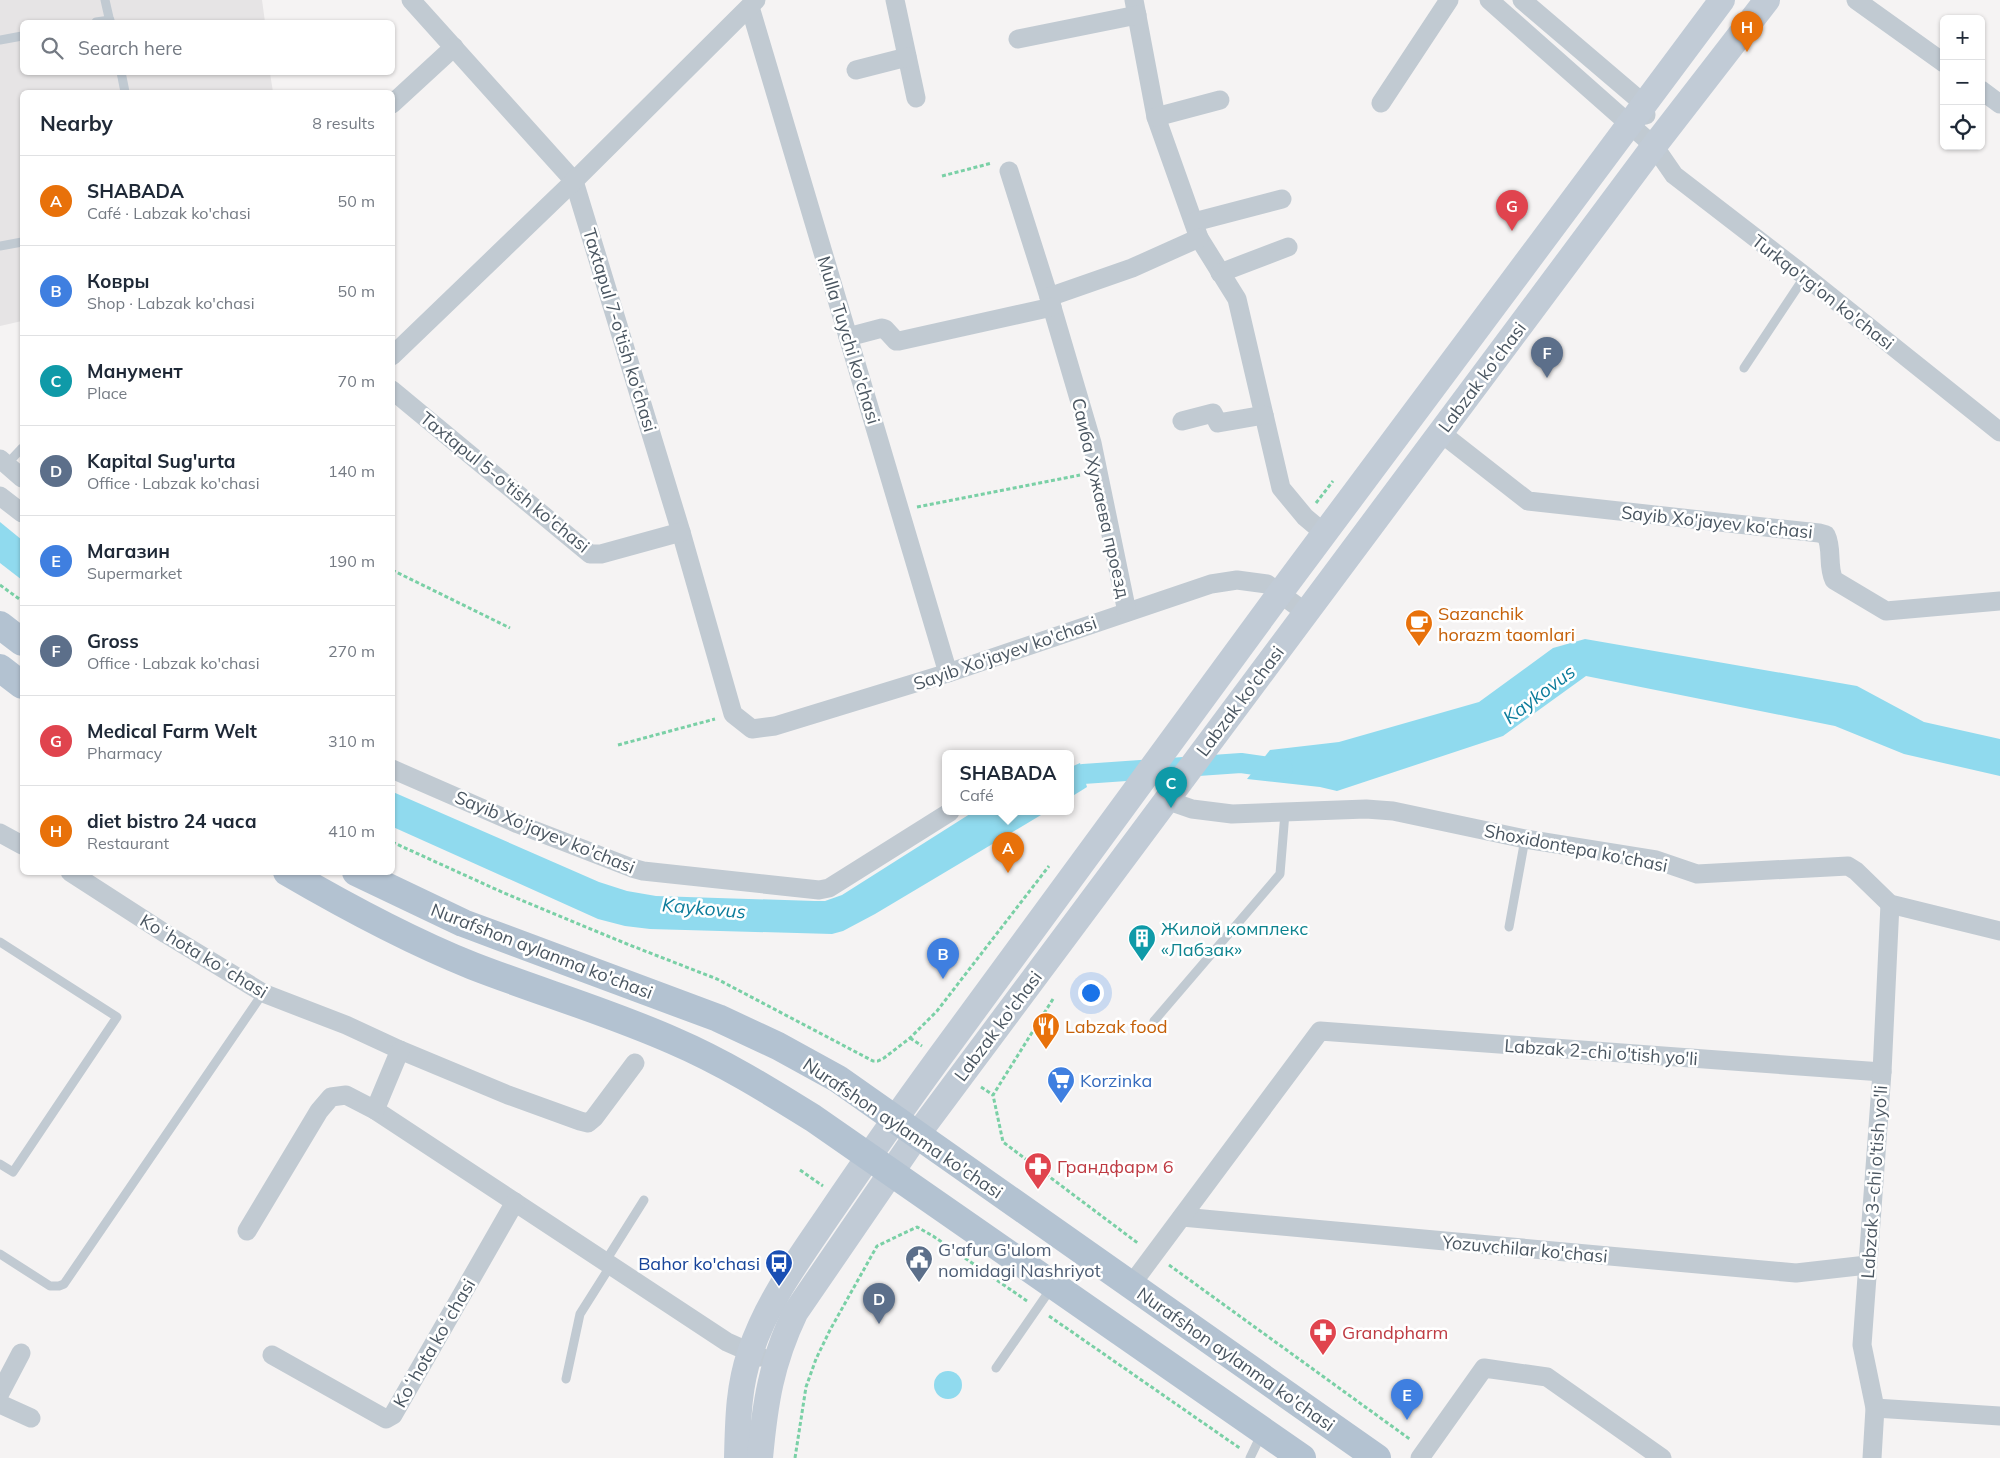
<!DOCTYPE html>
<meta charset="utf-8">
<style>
:root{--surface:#fff;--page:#f6f6f7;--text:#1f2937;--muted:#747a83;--line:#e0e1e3;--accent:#d93025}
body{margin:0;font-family:Mulish,sans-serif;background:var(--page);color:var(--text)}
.controls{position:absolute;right:15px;top:15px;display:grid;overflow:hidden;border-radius:8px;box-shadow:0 1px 4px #0004}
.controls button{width:45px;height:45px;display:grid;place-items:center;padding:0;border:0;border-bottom:1px solid var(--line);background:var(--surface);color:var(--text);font:25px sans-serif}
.you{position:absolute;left:1090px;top:992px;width:18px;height:18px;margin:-12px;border:4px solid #fff;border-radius:50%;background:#1a73e8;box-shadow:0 0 0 8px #1a73e833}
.badge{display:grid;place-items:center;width:32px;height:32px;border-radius:50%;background:var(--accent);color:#fff;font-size:16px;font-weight:700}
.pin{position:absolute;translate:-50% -41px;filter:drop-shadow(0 1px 2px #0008)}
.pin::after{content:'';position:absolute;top:26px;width:18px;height:15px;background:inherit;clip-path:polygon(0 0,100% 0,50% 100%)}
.popup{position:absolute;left:942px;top:750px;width:132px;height:65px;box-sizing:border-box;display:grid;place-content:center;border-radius:8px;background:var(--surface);filter:drop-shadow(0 1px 4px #0005);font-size:16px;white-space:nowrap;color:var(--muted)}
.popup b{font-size:19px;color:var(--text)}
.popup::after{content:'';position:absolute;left:50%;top:100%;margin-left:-10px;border:10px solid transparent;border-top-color:var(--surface)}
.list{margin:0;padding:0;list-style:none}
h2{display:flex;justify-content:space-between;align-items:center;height:65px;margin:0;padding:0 20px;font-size:21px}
h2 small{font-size:16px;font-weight:400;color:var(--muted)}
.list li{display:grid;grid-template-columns:32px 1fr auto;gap:15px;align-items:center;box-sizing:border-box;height:90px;padding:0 20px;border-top:1px solid var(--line)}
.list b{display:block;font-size:19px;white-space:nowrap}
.list p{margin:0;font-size:16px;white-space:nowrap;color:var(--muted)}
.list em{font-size:16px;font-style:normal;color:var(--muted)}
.icon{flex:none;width:28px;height:28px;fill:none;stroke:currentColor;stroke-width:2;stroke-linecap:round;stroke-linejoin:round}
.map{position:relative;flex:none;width:2000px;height:1458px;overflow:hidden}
.search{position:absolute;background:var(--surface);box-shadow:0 1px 4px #0004;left:20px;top:20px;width:375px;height:55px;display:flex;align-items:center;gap:12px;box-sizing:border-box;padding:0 18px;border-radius:8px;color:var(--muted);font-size:19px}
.panel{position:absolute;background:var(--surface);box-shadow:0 1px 4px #0004;left:20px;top:90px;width:375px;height:785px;border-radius:8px}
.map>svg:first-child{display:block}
.education{fill:#e6e4e5}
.water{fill:#90daee}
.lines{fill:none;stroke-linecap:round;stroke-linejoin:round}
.canal{stroke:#90daee;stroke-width:20}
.path{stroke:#7ad0a6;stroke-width:3;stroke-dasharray:4 2.5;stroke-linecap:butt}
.service{stroke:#c1cad2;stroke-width:9}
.minor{stroke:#c1cad2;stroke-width:19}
.secondary{stroke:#c1cbd6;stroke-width:26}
.primary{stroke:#b3c2d1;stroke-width:28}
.labels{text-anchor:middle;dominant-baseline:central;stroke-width:5;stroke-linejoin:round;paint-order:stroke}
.street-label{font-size:18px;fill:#4a5661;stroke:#fff}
.food-label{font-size:18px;fill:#c56008;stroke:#fff;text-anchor:start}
.culture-label{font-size:18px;fill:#0d838f;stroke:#fff;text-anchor:start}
.shop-label{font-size:18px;fill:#366cbe;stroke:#fff;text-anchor:start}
.health-label{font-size:18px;fill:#be3a42;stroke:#fff;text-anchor:start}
.service-label{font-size:18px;fill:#4e5e75;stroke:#fff;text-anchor:start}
.transit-label{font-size:18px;fill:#164399;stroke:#fff;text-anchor:end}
.water-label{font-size:19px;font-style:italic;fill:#0c7c9b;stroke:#fff}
</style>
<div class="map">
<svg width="2000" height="1458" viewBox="0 0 2000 1458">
<rect width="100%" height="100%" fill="#f5f3f3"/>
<polygon class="education" points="0,0 262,0 265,22 22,22 22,72 270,73 273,92 22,92 22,321 0,326"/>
<g class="water">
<polygon points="0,522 22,540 22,580 0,563"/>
<polygon points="1585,639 1857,686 1924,722 2000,739 2000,776 1904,754 1835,726 1586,676 1503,736 1337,791 1320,787 1247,779 1270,750 1339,742 1479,702 1553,648"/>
<polygon points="1080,763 1087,787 1071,797 1071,767"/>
<polygon points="393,792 599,882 627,891 656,896 815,901 825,901 842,895 973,812 1046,812 875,914 843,931 832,934 650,929 625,926 598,919 393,827"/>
<circle cx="948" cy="1385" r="14"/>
</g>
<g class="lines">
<polyline class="canal" points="1070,779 1083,774 1241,763 1283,769"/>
<g class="path">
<polyline points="942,176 992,163"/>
<polyline points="1316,503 1333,481"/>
<polyline points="917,507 1080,475"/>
<polyline points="392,570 510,628"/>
<polyline points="0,585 22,601"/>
<polyline points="618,745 715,719"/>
<polyline points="392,842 504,893 627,944 717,979 873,1061 878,1061 884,1058 910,1038 937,1011 1049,866"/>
<polyline points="1053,999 993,1095 1003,1142 1139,1244"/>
<polyline points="910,1038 922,1046"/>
<polyline points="981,1087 993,1095"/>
<polyline points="800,1170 823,1186"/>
<polyline points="1169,1265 1411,1440"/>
<polyline points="1049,1316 1241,1449"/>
<polyline points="795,1458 806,1387 816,1359 830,1330 877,1246 917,1227 933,1236 1027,1301"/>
</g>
<g class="service">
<polyline points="105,0 110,22"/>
<polyline points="96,22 110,20"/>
<polyline points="0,40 22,36"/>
<polyline points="121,72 125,92"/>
<polyline points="0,246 22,242"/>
<polyline points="1744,368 1805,276"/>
<polyline points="7,464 22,448"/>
<polyline points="1509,927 1525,839"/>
<polyline points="0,942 117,1017 13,1172 0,1164"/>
<polyline points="1154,1021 1280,874 1285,813"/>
<polyline points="0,1254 50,1286 59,1286 64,1284 263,993"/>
<polyline points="605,1262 644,1200"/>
<polyline points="996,1368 1052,1287"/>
<polyline points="566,1379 580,1314 611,1265"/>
<polyline points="1250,1458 1262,1433"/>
</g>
<g class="minor">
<polyline points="411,0 574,181 681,532 733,714 752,729 775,726 948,673 1211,584 1237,580 1267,584 1305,612"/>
<polyline points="895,0 916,98"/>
<polyline points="1134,0 1156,117 1199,238 1237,299 1281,488 1305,517 1324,533"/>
<polyline points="1489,0 1654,146 1674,175 1805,276 2000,432"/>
<polyline points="1522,0 1644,104 1646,115"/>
<polyline points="1856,0 1944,63"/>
<polyline points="750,7 948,673"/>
<polyline points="1018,39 1137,15"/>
<polyline points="856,70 907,57"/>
<polyline points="1981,90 2000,104"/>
<polyline points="1381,103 1449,0"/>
<polyline points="392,104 454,47"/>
<polyline points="1156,117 1220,100"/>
<polyline points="1009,171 1049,297 1092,443 1127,612"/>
<polyline points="1194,222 1282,199"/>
<polyline points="1220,273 1288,247"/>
<polyline points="1049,297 1132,268 1199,238"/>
<polyline points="848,337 882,328 885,329 896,341 899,341 1052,307"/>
<polyline points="392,356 574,181 756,0"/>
<polyline points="392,390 590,554 601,554 681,532"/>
<polyline points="1182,421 1213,413 1218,423 1264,415"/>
<path d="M1441 433 1528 501 1819 533 1826 535C1833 549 1827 566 1834 580L1886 611 2000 601"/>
<polyline points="0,459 22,478"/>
<polyline points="0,496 22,513"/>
<polyline points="392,769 518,824 632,868 643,871 819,890 829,888 950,812"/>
<polyline points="1166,800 1192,809 1232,814 1366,809 1393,811 1525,839 1656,860 1697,874 1848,866 1856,871 1890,904 2000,931"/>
<polyline points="0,833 22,845"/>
<polyline points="70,872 166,934 263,993 346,1025 400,1050 508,1095 580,1121 588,1123 594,1118 635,1063"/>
<polyline points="375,1110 727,1342 761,1357"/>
<polyline points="1182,1217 1796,1273 1867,1265"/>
<polyline points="247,1231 319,1111 331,1097 346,1095 375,1110 400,1050"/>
<polyline points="1131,1285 1320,1031 1882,1072"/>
<polyline points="272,1355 386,1419 393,1415 515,1202"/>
<polyline points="0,1393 21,1353"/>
<polyline points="0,1404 31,1418"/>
<polyline points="1875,1408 2000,1416"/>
<polyline points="1420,1458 1484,1368 1547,1377 1662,1458"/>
<polyline points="1872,1458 1875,1408 1862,1345 1882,1072 1890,904"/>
</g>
<g class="secondary">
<path d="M737 1458C738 1422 738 1388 750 1353 767 1302 798 1260 828 1216 864 1163 901 1110 939 1058L1280 593 1722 0"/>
<path d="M760 1458C765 1404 771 1363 795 1313L917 1135 1654 146 1767 0"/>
</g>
<g class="primary">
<polyline points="0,625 22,642"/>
<polyline points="0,668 22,685"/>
<path d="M287 872C347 907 408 940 473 966 540 992 609 1012 674 1041 723 1062 768 1090 813 1118L1302 1458"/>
<polyline points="356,872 463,923 718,1018 778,1046 838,1079 1377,1458"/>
</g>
</g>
<defs>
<g id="cafe-pin" transform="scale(1.4375)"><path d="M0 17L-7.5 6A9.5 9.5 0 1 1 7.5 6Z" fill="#e8710a" stroke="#fff"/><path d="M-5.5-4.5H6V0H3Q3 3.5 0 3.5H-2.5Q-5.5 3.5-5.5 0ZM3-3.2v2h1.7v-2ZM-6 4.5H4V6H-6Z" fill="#fff"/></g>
<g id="building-pin" transform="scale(1.4375)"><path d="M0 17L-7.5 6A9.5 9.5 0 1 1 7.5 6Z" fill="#0f9aa8" stroke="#fff"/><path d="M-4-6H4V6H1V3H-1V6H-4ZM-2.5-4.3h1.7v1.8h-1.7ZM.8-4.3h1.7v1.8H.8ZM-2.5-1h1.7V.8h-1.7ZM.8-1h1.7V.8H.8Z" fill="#fff"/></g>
<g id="restaurant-pin" transform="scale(1.4375)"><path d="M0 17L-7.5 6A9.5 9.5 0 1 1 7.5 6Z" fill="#e8710a" stroke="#fff"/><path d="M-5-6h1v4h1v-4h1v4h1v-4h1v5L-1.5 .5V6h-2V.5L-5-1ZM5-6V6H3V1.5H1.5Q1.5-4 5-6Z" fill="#fff"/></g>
<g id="supermarket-pin" transform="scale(1.4375)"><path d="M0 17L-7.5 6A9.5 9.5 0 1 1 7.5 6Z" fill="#3f7fe0" stroke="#fff"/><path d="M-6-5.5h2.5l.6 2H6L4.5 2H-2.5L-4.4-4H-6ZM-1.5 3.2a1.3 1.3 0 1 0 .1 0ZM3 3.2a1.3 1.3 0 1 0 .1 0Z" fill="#fff"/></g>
<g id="pharmacy-pin" transform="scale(1.4375)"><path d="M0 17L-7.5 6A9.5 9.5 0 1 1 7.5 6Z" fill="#e0444e" stroke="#fff"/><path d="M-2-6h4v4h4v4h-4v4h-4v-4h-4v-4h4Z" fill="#fff"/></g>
<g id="civic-pin" transform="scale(1.4375)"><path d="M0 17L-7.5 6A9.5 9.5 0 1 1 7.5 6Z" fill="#5c6f8a" stroke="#fff"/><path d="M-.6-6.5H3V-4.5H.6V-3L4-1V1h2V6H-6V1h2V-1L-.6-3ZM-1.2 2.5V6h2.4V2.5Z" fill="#fff"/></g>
<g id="bus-pin" transform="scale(1.4375)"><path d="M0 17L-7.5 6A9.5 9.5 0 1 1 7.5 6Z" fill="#1a4fb4" stroke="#fff"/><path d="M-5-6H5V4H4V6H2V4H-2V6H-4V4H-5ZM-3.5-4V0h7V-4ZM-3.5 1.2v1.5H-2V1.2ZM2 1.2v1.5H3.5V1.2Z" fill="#fff"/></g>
</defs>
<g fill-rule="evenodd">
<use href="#cafe-pin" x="1419" y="623"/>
<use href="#building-pin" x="1142" y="938"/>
<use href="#restaurant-pin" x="1046" y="1026"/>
<use href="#supermarket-pin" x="1061" y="1080"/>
<use href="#pharmacy-pin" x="1038" y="1166"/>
<use href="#civic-pin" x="919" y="1259"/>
<use href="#bus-pin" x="779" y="1263"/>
<use href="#pharmacy-pin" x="1323" y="1332"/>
</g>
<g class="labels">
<g class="street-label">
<text transform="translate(1823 292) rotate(38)">Turkqo'rg'on ko'chasi</text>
<text transform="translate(620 330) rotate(73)">Taxtapul 7-o'tish ko'chasi</text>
<text transform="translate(849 340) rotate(73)">Mulla Tuychi ko'chasi</text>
<text transform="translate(1482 377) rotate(-53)">Labzak ko'chasi</text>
<text transform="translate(505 482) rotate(39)">Taxtapul 5-o'tish ko'chasi</text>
<text transform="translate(1101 498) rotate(77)">Саиба Хужаева проезд</text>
<text transform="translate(1717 522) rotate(6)">Sayib Xo'jayev ko'chasi</text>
<text transform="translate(1005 653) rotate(-19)">Sayib Xo'jayev ko'chasi</text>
<text transform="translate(1240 701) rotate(-53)">Labzak ko'chasi</text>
<text transform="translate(545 832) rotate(22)">Sayib Xo'jayev ko'chasi</text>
<text transform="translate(1576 848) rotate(11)">Shoxidontepa ko'chasi</text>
<text transform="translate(542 951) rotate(21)">Nurafshon aylanma ko'chasi</text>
<text transform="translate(204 956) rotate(31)">Koʻhota koʻchasi</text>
<text transform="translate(998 1026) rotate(-53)">Labzak ko'chasi</text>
<text transform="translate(1601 1052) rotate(4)">Labzak 2-chi o'tish yo'li</text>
<text transform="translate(903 1128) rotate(34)">Nurafshon aylanma ko'chasi</text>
<text transform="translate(1874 1182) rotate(-86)">Labzak 3-chi o'tish yo'li</text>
<text transform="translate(1525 1249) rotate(5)">Yozuvchilar ko'chasi</text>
<text transform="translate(434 1343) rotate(-60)">Koʻhota koʻchasi</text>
<text transform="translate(1236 1359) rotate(35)">Nurafshon aylanma ko'chasi</text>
</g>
<g class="food-label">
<text x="1438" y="613">Sazanchik<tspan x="1438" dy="21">horazm taomlari</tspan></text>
<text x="1065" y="1026">Labzak food</text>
</g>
<g class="culture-label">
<text x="1161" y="928">Жилой комплекс<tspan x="1161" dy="21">«Лабзак»</tspan></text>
</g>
<g class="shop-label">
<text x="1080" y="1080">Korzinka</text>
</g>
<g class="health-label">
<text x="1057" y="1166">Грандфарм 6</text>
<text x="1342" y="1332">Grandpharm</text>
</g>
<g class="service-label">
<text x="938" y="1249">G'afur G'ulom<tspan x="938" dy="21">nomidagi Nashriyot</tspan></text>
</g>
<g class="transit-label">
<text x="760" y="1263">Bahor ko'chasi</text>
</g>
<g class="water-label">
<text transform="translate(1539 694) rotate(-37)">Kaykovus</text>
<text transform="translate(704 908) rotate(5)">Kaykovus</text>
</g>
</g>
</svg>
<div class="controls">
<button>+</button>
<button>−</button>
<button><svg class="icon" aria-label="locate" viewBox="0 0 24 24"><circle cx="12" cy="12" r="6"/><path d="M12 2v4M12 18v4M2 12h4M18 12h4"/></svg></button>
</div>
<div class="you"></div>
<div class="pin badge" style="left:1008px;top:873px;background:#e8710a">A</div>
<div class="popup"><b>SHABADA</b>Café</div>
<div class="pin badge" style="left:943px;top:979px;background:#3f7fe0">B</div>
<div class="pin badge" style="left:1171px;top:808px;background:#0f9aa8">C</div>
<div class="pin badge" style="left:879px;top:1324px;background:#5c6f8a">D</div>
<div class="pin badge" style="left:1407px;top:1420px;background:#3f7fe0">E</div>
<div class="pin badge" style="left:1547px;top:378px;background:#5c6f8a">F</div>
<div class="pin badge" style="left:1512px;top:231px;background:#e0444e">G</div>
<div class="pin badge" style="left:1747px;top:52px;background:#e8710a">H</div>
<div class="search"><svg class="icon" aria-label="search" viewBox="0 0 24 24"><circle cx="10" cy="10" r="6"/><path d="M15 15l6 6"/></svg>Search here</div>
<section class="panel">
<h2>Nearby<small>8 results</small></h2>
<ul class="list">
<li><span class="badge" style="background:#e8710a">A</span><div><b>SHABADA</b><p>Café · Labzak ko'chasi</p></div><em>50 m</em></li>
<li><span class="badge" style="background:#3f7fe0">B</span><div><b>Ковры</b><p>Shop · Labzak ko'chasi</p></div><em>50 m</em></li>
<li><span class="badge" style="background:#0f9aa8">C</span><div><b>Манумент</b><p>Place</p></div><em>70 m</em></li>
<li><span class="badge" style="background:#5c6f8a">D</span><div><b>Kapital Sug'urta</b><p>Office · Labzak ko'chasi</p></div><em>140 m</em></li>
<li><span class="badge" style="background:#3f7fe0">E</span><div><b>Магазин</b><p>Supermarket</p></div><em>190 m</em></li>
<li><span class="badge" style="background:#5c6f8a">F</span><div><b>Gross</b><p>Office · Labzak ko'chasi</p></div><em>270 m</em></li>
<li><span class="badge" style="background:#e0444e">G</span><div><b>Medical Farm Welt</b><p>Pharmacy</p></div><em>310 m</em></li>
<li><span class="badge" style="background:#e8710a">H</span><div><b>diet bistro 24 часа</b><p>Restaurant</p></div><em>410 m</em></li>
</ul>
</section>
</div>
